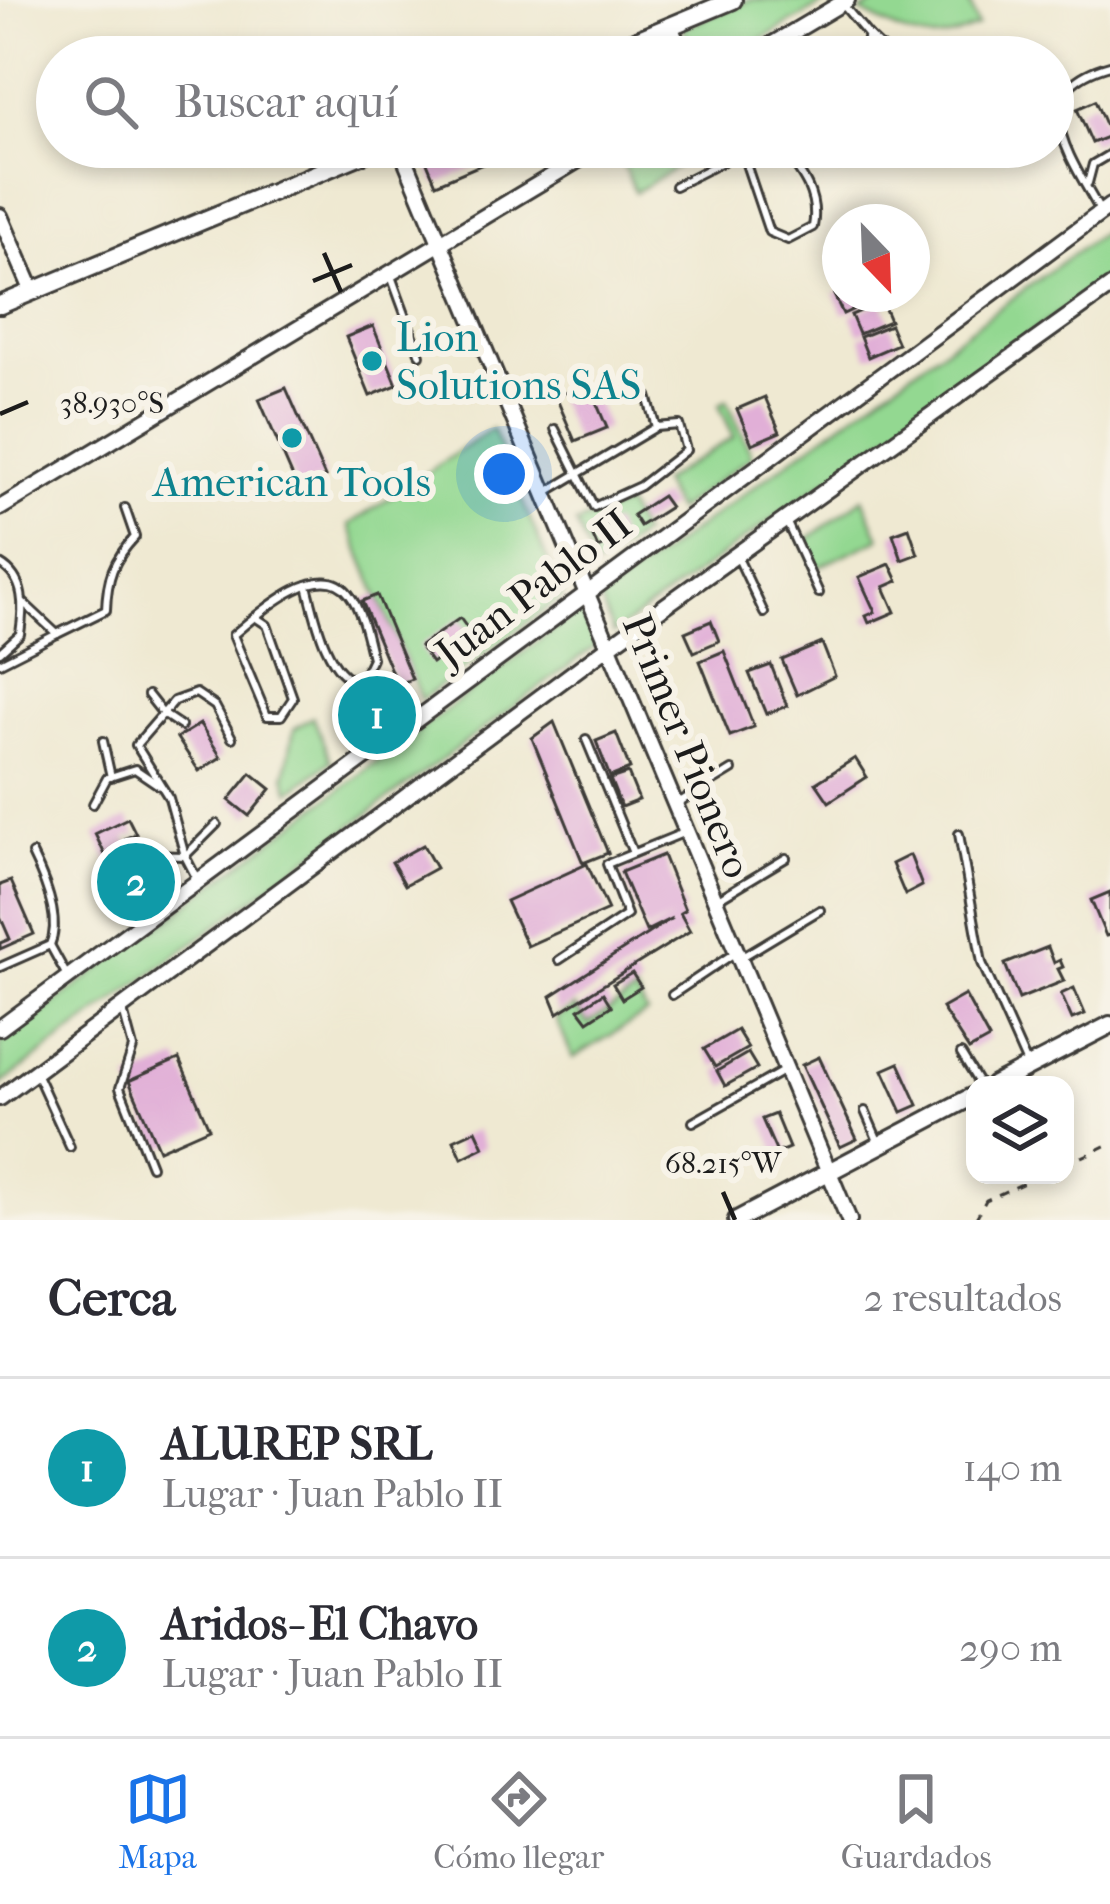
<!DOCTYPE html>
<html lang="es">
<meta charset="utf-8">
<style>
:root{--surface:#fff;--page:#f7f7f7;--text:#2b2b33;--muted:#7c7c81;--line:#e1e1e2;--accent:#1a73e8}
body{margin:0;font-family:"IM FELL French Canon",serif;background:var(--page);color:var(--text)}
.controls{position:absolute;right:36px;bottom:36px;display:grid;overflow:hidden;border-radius:24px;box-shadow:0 6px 18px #0003}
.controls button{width:108px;height:108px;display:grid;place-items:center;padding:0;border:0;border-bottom:3px solid var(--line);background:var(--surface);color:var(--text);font:60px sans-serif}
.compass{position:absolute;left:822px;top:204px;width:108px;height:108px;border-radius:50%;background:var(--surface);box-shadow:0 6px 18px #0003;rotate:157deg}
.you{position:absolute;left:504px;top:474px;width:42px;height:42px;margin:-30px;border:9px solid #fff;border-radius:50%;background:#1a73e8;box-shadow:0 0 0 18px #1a73e833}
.badge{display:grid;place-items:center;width:78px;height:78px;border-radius:50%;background:var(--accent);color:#fff;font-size:39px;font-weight:700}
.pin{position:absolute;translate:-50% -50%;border:6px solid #fff;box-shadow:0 3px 12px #0006}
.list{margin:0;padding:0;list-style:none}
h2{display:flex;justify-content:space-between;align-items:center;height:156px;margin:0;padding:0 48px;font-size:51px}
h2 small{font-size:39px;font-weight:400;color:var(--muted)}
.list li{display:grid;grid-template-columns:78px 1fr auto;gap:36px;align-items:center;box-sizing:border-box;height:180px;padding:0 48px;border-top:3px solid var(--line)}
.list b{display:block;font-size:45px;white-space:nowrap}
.list p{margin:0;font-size:39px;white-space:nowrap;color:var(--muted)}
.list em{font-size:39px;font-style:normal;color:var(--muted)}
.icon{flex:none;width:66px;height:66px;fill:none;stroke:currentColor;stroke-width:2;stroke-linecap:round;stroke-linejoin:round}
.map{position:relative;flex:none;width:1110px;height:1220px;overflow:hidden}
.search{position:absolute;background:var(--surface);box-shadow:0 6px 18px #0003;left:36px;right:36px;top:36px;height:132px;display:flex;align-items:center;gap:30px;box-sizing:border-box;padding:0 42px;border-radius:66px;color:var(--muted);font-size:45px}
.sheet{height:516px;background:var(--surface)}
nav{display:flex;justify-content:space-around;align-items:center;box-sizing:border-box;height:168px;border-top:3px solid var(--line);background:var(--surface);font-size:33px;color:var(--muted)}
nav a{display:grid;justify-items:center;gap:6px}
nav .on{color:var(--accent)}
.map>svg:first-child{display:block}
.green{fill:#93d891;stroke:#587a56;stroke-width:3}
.building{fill:#e1afd7}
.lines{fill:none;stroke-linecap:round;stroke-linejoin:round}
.service-casing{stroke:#3c3b37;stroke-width:12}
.minor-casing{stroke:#3c3b37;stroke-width:20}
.tertiary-casing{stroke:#3c3b37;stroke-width:22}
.path{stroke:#3c3b37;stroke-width:3;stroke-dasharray:9 9;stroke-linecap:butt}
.service{stroke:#fff;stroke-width:6}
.minor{stroke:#fff;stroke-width:14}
.tertiary{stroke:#fff;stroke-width:16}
.ticks{fill:none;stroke:#1c1c1c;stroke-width:4.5}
.culture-dot{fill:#0f9aa8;stroke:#f7f3e8;stroke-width:4.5}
.labels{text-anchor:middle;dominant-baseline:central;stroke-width:12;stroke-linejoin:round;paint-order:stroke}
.culture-label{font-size:42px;fill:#0d838f;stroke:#f7f3e8;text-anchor:start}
.street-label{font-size:42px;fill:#1c1c1c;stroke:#f7f3e8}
.ticks-label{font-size:30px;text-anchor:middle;fill:#1c1c1c;stroke:#f7f3e8;stroke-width:12;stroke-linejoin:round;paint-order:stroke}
</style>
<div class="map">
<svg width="1110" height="1220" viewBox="0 0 1110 1220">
<rect width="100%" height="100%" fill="#f7f3e8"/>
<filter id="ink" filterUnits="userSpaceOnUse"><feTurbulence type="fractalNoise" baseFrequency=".00833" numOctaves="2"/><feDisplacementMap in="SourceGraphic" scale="24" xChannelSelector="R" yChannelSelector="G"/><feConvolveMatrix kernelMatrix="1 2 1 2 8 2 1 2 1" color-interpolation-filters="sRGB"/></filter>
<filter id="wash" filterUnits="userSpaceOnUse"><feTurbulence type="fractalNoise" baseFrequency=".004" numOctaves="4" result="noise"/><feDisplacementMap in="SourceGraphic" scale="48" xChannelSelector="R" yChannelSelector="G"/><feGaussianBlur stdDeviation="2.7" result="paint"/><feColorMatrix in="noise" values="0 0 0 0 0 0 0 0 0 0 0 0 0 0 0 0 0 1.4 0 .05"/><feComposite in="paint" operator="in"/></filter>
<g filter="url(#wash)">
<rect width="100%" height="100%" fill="#efe9d2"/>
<g class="green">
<polygon points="749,0 830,0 731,57 696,57 683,28"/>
<path d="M882 0H968L978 26C927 52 910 35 861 12Z"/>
<polygon points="633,147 711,147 635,192 619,156"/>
<polygon points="1110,227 1110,276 613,634 600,599"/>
<polygon points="727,400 752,456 676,511 661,482 734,437 719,405"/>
<polygon points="492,429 563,597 421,700 349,525"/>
<polygon points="863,498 880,538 816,568 804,542"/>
<polygon points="625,505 642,535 595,568 576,524"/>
<polygon points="581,609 596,646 0,1085 0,1044"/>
<polygon points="313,717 331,761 290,792 285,776 294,729"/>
<polygon points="636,993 647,1013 573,1058 556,1019 575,1007 588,1024"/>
</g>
<g id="blocks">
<g class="building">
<polygon points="1095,101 1110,136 1092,143 1077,109"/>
<polygon points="456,147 492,147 497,158 436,184 426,160"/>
<polygon points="840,292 876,294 878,298 843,314 834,295"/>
<polygon points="882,302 890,321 859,334 851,315"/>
<polygon points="890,325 898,344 868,357 860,337"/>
<polygon points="373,326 397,385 370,396 346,337"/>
<polygon points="588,383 607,428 575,441 556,397"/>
<polygon points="286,388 325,477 298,489 259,399"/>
<polygon points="765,397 780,432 752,444 737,409"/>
<polygon points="662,496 670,507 640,526 633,515"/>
<polygon points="613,523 620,539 598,548 591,532"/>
<polygon points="909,528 918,554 902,560 893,534"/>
<polygon points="890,564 898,581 884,587 895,612 869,623 866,616 875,612 859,577"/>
<polygon points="377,595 412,679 397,685 362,601"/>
<polygon points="460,618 472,635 432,663 420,646"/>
<polygon points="711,621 719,641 694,652 685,632"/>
<polygon points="822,643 835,676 797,695 782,660"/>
<polygon points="724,651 754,727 730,736 700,661"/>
<polygon points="771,665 787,706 766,714 749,673"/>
<polygon points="554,722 608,853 583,863 532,738"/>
<polygon points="200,724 221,757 199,771 177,738"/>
<polygon points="616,733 630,769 610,777 596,741"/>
<polygon points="855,758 867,777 829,802 816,783"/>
<polygon points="251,773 271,789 249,816 229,800"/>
<polygon points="628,773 639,800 621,807 610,779"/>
<polygon points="128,818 136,834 126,838 133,853 110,865 95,834"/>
<polygon points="423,845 436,868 405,885 392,862"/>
<polygon points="663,855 685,910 680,913 690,931 558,1013 551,996 672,918 646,931 621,872"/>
<polygon points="910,855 922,886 905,895 892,864"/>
<polygon points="587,864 608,910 527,946 506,901"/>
<polygon points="140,865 153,886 133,899 120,879"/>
<polygon points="11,881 34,934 0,949 0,943 10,939 0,916 0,885"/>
<polygon points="1110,892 1110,935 1106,936 1091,900"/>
<polygon points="1048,947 1054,963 1060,960 1063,967 1058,969 1064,981 1019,999 1005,964"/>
<polygon points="632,973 641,987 622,999 613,984"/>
<polygon points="1074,988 1085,1014 1072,1019 1061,994"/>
<polygon points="603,993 611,1006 588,1021 579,1009"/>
<polygon points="965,995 989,1039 969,1050 942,1008"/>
<polygon points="737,1030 748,1048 715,1067 704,1049"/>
<polygon points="748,1053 757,1068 725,1086 717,1071"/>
<polygon points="819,1057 857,1139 840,1147 802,1065"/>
<polygon points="179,1059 209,1128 159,1150 129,1081"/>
<polygon points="899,1063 918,1105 902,1112 883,1070"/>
<polygon points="775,1114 789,1148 777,1153 762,1119"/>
<polygon points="476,1130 484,1147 462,1158 454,1140"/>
</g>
</g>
</g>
<g filter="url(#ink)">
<use href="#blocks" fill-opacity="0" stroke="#3c3b37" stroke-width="3"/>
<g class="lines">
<g class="service-casing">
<g id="service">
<polyline points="844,6 869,36 857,57"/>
<polyline points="869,36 891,57"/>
<path d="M736 147 745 161 769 232 788 240 813 227C819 195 802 174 783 149L745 161"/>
<polyline points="1088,183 1093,164 1110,154"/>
<polyline points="675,186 722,162 726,147"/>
<path d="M1099 209C1069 155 1021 90 1110 65"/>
<polyline points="391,276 420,355"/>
<polyline points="555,429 594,507 640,486 686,450 679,425 656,427 647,396"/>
<polyline points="547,492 656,427"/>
<polyline points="787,523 819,593"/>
<polyline points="738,558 764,613"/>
<path d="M0 564C26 579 24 608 20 634L0 652"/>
<path d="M307 585C315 616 326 674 359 683"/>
<path d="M24 603 57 634 106 610C107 578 113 560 135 537L125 508"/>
<path d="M255 617 267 625 293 698 281 716H267L233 635C257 615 321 556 349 594 362 611 367 638 372 658 354 693 348 721 362 759"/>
<polyline points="0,663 57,634"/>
<polyline points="148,695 163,714 181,726"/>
<polyline points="586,739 633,853"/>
<polyline points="103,741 111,777"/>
<polyline points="678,803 732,770"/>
<polyline points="93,804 107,778 135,769 160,786"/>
<polyline points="959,834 982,963 1027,1064"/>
<path d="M32 854C44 878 62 919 50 945"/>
<polyline points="144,855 185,856 169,798 136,745 174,701 196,693 215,706 232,738"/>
<polyline points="196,877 185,856 217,824"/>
<polyline points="718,899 786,858"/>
<polyline points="742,957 820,910"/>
<polyline points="559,960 627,915 607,864 683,833"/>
<polyline points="0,967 50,945 66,974"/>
<polyline points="672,995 733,954"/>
<polyline points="123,1011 133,1048 120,1088 151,1166"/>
<polyline points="961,1054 980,1085"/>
<polyline points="37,1075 70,1147"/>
<polyline points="865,1111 878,1141"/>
<polyline points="693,1122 785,1070"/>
</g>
</g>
<g class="minor-casing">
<g id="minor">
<polyline points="670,26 683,57"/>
<polyline points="751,57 847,0"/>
<polyline points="400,147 849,1220"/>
<polyline points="0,216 33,292"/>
<polyline points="0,508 600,147"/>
<polyline points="0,1028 1110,206"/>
<polyline points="0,1098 609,646 1110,287"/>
</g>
</g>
<g class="tertiary-casing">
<g id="tertiary">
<polyline points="596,57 733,0"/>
<polyline points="0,305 380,147"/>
<polyline points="994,1085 1110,1025"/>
<polyline points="737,1220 975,1095"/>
</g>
</g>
<g class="path">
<polyline points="1065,1165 1110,1144"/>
<polyline points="975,1220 986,1200 1042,1175"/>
</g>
<use href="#service" class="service"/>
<use href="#minor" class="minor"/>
<use href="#tertiary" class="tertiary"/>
</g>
</g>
<path class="ticks" d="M324 253 341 292M313 281 352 265M0 414 28 402M723 1192 735 1220"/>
<g class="culture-dot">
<circle cx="372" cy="361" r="12"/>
<circle cx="292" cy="438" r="12"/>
</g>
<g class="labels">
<g class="culture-label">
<text x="396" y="337">Lion<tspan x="396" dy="48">Solutions SAS</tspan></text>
<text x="292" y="482" text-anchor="middle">American Tools</text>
</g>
<g class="street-label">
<text transform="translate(534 589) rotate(-37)">Juan Pablo II</text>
<text transform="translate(687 746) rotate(68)">Primer Pionero</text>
</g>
</g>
<g class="ticks-label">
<text x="112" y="413">38.930°S</text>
<text x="723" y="1173">68.215°W</text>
</g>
</svg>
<div class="controls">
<button><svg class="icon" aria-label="layers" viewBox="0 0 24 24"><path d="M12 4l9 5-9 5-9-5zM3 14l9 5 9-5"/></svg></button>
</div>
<svg class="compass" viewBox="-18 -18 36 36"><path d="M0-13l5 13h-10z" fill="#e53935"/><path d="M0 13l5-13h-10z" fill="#7c7c81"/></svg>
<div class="you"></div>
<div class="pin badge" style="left:377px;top:715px;background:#0f9aa8">1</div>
<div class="pin badge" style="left:136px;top:882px;background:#0f9aa8">2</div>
<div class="search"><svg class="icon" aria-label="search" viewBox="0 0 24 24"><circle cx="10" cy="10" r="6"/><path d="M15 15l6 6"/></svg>Buscar aquí</div>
</div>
<section class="sheet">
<h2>Cerca<small>2 resultados</small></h2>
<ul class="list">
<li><span class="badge" style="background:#0f9aa8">1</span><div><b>ALUREP SRL</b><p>Lugar · Juan Pablo II</p></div><em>140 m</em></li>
<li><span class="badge" style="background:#0f9aa8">2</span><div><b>Aridos- El Chavo</b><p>Lugar · Juan Pablo II</p></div><em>290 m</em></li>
</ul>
</section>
<nav>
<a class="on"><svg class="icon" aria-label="map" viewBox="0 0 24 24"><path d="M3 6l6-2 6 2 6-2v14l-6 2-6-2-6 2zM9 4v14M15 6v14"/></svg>Mapa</a>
<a><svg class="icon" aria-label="directions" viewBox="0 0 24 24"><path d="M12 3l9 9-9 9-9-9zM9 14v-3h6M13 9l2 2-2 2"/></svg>Cómo llegar</a>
<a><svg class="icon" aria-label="saved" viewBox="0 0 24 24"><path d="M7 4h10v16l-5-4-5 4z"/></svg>Guardados</a>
</nav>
